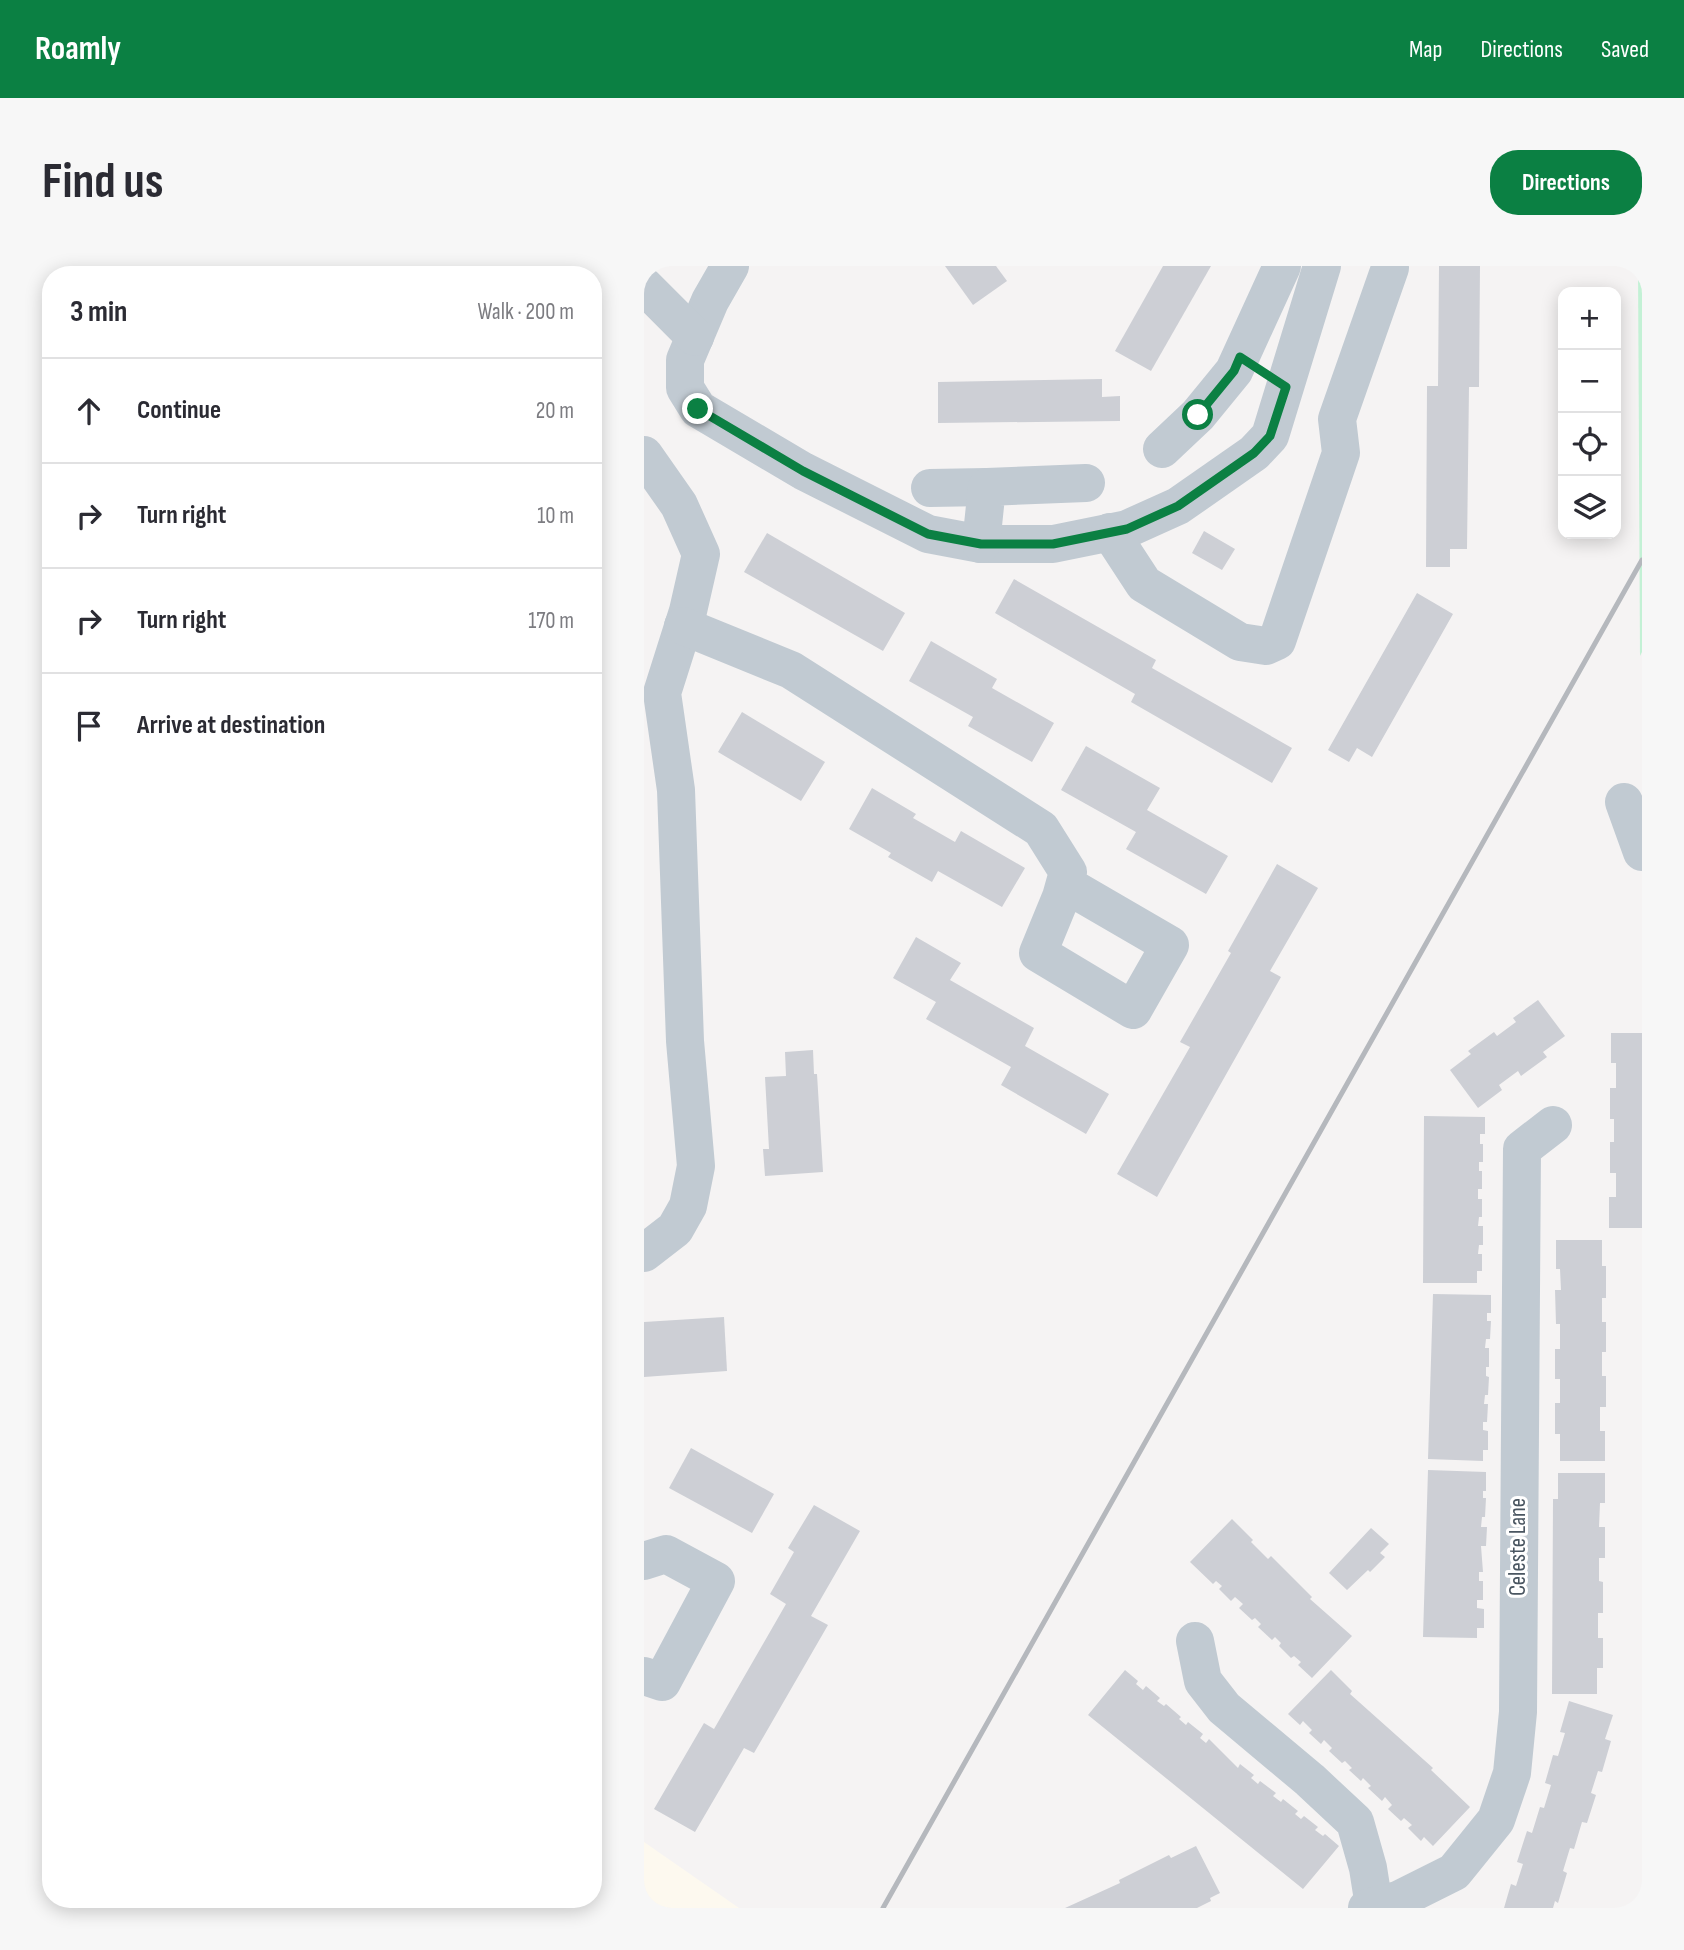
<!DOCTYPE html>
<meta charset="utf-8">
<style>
:root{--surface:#fff;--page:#f7f7f7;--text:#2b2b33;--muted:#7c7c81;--line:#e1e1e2;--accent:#0b8043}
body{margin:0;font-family:"Sofia Sans Condensed",sans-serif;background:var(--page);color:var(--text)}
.controls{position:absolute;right:21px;top:21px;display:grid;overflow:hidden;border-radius:14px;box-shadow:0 4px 18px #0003}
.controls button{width:63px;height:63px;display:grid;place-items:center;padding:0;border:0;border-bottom:2px solid var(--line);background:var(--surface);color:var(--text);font:35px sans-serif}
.stop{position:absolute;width:21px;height:21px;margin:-16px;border:5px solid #0b8043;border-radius:50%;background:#fff}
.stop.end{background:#0b8043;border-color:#fff;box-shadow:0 2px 7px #0008}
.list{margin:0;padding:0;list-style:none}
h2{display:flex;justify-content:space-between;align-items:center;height:91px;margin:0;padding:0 28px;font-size:30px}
h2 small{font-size:23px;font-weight:400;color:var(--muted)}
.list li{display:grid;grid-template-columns:46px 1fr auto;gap:21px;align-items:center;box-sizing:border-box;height:105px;padding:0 28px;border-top:2px solid var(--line)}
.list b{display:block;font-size:26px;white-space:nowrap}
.list em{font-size:23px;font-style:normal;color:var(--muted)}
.icon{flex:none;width:38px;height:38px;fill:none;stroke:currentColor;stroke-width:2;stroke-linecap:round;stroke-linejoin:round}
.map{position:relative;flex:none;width:998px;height:1642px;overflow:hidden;border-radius:28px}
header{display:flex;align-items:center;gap:42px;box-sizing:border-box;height:98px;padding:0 35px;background:var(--accent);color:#fff}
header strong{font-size:33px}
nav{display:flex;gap:38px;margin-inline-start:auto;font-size:24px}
.intro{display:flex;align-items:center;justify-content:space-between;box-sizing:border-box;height:168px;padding:0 42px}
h1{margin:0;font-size:49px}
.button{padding:18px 32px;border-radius:28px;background:var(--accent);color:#fff;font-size:24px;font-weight:700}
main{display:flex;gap:42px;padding:0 42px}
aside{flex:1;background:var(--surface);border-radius:28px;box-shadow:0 4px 18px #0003}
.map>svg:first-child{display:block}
.commercial{fill:#fdf9ef}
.green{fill:#c3f1d5}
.building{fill:#cdcfd5}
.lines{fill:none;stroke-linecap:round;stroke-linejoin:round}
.minor{stroke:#c1cad2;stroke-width:38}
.rail{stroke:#b5b8bd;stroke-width:5}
.route{stroke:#0b8043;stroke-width:9}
.labels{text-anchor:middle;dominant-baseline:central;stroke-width:6;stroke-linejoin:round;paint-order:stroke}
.street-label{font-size:23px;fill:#4a5661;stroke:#fff}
</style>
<header>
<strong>Roamly</strong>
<nav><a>Map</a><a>Directions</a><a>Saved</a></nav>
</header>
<div class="intro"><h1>Find us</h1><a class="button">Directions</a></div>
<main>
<aside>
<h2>3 min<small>Walk · 200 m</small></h2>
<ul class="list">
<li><svg class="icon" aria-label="ahead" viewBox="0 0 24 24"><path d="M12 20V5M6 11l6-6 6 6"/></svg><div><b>Continue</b></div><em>20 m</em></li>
<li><svg class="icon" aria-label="right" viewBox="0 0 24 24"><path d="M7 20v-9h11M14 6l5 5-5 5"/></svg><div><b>Turn right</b></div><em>10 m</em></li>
<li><svg class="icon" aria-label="right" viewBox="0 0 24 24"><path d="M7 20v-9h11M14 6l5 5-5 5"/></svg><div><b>Turn right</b></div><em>170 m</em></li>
<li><svg class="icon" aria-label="arrive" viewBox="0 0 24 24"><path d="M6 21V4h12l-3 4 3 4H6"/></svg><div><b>Arrive at destination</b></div></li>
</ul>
</aside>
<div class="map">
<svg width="998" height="1642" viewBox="0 0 998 1642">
<rect width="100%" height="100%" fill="#f5f3f3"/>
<polygon class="commercial" points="0,1576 95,1642 0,1642"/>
<polygon class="green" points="994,0 998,0 998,386 996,390"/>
<g class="building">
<polygon points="301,0 352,0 363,15 329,39"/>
<polygon points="519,0 567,0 507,105 471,85"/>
<polygon points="795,0 836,0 835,121 825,121 823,283 806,283 806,301 782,301 783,120 794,120"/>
<polygon points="458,113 458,131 476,130 476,155 294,157 294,116"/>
<polygon points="560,265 591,283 578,304 548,287"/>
<polygon points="123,267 261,347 239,385 100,306"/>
<polygon points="370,313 512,394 508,402 648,482 628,517 487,436 491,428 351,347"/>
<polygon points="773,327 809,348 728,491 713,482 705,496 684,484"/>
<polygon points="287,375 353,413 348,422 410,457 388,496 324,460 329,451 265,415"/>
<polygon points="98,446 181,496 157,535 74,486"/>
<polygon points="442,480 516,522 503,544 584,590 562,628 482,583 492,566 417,524"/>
<polygon points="228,522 272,548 269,552 311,576 317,565 381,602 358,641 294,605 288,616 244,591 247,587 205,563"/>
<polygon points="633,598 674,622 626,705 637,711 513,931 473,908 546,781 536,776 587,687 584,685"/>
<polygon points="272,671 317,697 306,714 390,762 381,780 465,828 442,868 357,819 367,801 282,753 292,736 249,712"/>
<polygon points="894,734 921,770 899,786 903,791 877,810 874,805 855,819 858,824 834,842 806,804 827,788 824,785 850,766 853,770 872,756 869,752"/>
<polygon points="967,767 998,767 998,962 965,962 965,931 972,931 972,907 966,907 966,876 970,876 970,853 966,853 966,822 972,822 972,797 967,797"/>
<polygon points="169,784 170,808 173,808 179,906 121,910 119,883 125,883 121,811 142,810 141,786"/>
<polygon points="780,850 841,851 841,868 836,868 836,878 839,878 839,896 835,896 835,905 838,905 838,923 834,923 834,933 838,933 838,951 835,951 834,960 839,960 839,979 835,979 834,988 838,988 838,1005 833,1005 833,1017 779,1017"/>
<polygon points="912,974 958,974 958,1000 962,1000 962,1032 958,1032 958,1056 962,1056 962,1086 958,1086 958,1110 962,1110 962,1141 956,1141 956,1165 961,1165 961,1195 916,1195 916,1168 911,1168 911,1137 916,1137 916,1113 911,1113 911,1083 916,1083 916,1058 912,1058 911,1024 917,1024 916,1003 912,1003"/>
<polygon points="789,1028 847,1029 847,1047 843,1047 843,1055 847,1055 846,1073 842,1073 841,1082 845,1082 845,1101 842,1101 842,1110 845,1111 844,1129 841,1129 840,1138 844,1138 843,1156 839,1156 839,1164 844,1165 844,1184 839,1184 839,1195 784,1193"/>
<polygon points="80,1051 83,1105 0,1111 0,1056"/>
<polygon points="47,1182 130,1228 108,1267 25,1222"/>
<polygon points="784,1204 842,1206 842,1225 839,1225 839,1232 842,1232 841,1251 838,1251 837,1261 843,1261 842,1280 837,1280 839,1306 835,1306 835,1315 839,1315 839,1334 833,1334 833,1342 840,1343 840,1362 833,1362 833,1372 779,1371"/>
<polygon points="914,1207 961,1207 961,1237 956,1237 955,1261 961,1261 961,1292 955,1292 955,1315 959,1316 959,1347 954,1347 954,1372 959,1372 959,1402 953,1402 953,1428 908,1428 909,1233 914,1233"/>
<polygon points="170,1239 216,1265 167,1350 184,1359 110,1487 100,1482 51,1566 10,1543 60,1457 70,1463 142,1338 126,1328 150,1286 144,1282"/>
<polygon points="588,1253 609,1274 607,1276 624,1293 627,1290 668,1331 666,1333 708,1370 668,1412 654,1399 657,1396 650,1390 647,1392 635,1380 637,1377 631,1371 628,1374 614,1361 617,1358 611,1352 608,1354 595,1342 599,1338 591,1331 587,1335 575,1323 578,1320 572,1315 569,1318 546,1296"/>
<polygon points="727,1262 745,1278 736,1287 741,1291 726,1306 724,1304 703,1324 685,1307"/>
<polygon points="481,1404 494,1415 492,1418 499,1424 502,1420 516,1432 513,1435 520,1440 522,1438 537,1451 535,1453 542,1459 544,1456 559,1468 556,1472 562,1477 565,1473 594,1502 596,1498 610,1509 607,1512 614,1518 616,1515 632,1527 629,1530 637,1536 639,1533 654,1545 651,1548 657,1553 660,1550 674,1561 671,1564 679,1570 681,1568 695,1580 659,1623 444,1449"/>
<polygon points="687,1404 708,1425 706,1428 789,1502 787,1504 826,1541 789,1580 780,1571 777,1575 764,1562 768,1559 760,1552 757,1555 744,1543 748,1539 741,1531 738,1535 724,1522 727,1520 719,1512 717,1515 705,1504 708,1502 701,1495 698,1497 685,1485 688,1482 680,1474 677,1478 665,1467 668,1464 659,1455 656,1459 644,1448"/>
<polygon points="925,1435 969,1449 961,1473 967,1475 958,1506 954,1505 947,1527 952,1529 943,1557 938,1556 930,1583 926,1582 919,1605 923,1607 914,1637 911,1635 909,1642 860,1642 867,1618 872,1620 879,1598 873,1596 883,1565 888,1567 896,1541 900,1542 907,1519 901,1517 909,1489 914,1490 921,1467 916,1466"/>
<polygon points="552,1580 576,1627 566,1632 567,1635 553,1642 421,1642 476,1617 475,1614 525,1589 527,1592"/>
</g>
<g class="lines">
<g class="minor">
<polyline points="86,0 66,35 41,94 41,122 54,143 159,205 284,268 337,278 409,278 483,263 534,240 610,187 626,170 678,0"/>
<polyline points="0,20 51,71"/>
<polyline points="518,183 554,149 590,105 638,0"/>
<polyline points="0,189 35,239 57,288 44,345 18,427 32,524 41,775 52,900 44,940 31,963 0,987"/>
<polyline points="286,222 343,221"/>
<polyline points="466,266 500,318 596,376 622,380 633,375 697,187 693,153 746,2"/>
<polyline points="337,278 343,221 442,217"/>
<polyline points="39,360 147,404 397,563 424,606 417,631 394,687 489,744 526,679 421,618"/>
<polyline points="980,536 998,586"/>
<polyline points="0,1295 22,1288 72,1315 18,1416 0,1410"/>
<polyline points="551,1375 559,1415 580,1442 666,1514 711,1556 724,1602 730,1640"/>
<polyline points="723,1642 754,1634 810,1606 852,1554 868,1507 874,1446 878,883 909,859"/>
</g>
<polyline class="rail" points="239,1642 998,294"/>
</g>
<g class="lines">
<polyline class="route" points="54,143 159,205 284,268 337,278 409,278 483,263 534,240 610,187 626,170 642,121 596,91 590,105 554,149"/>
</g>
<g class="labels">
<g class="street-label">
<text transform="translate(874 1281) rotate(-90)">Celeste Lane</text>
</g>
</g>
</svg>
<div class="controls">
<button>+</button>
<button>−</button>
<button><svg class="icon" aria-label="locate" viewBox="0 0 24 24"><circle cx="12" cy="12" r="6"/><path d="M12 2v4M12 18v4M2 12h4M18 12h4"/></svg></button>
<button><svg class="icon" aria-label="layers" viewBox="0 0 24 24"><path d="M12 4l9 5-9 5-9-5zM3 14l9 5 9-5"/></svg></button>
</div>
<div class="stop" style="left:554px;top:149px"></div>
<div class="stop end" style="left:54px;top:143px"></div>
</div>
</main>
